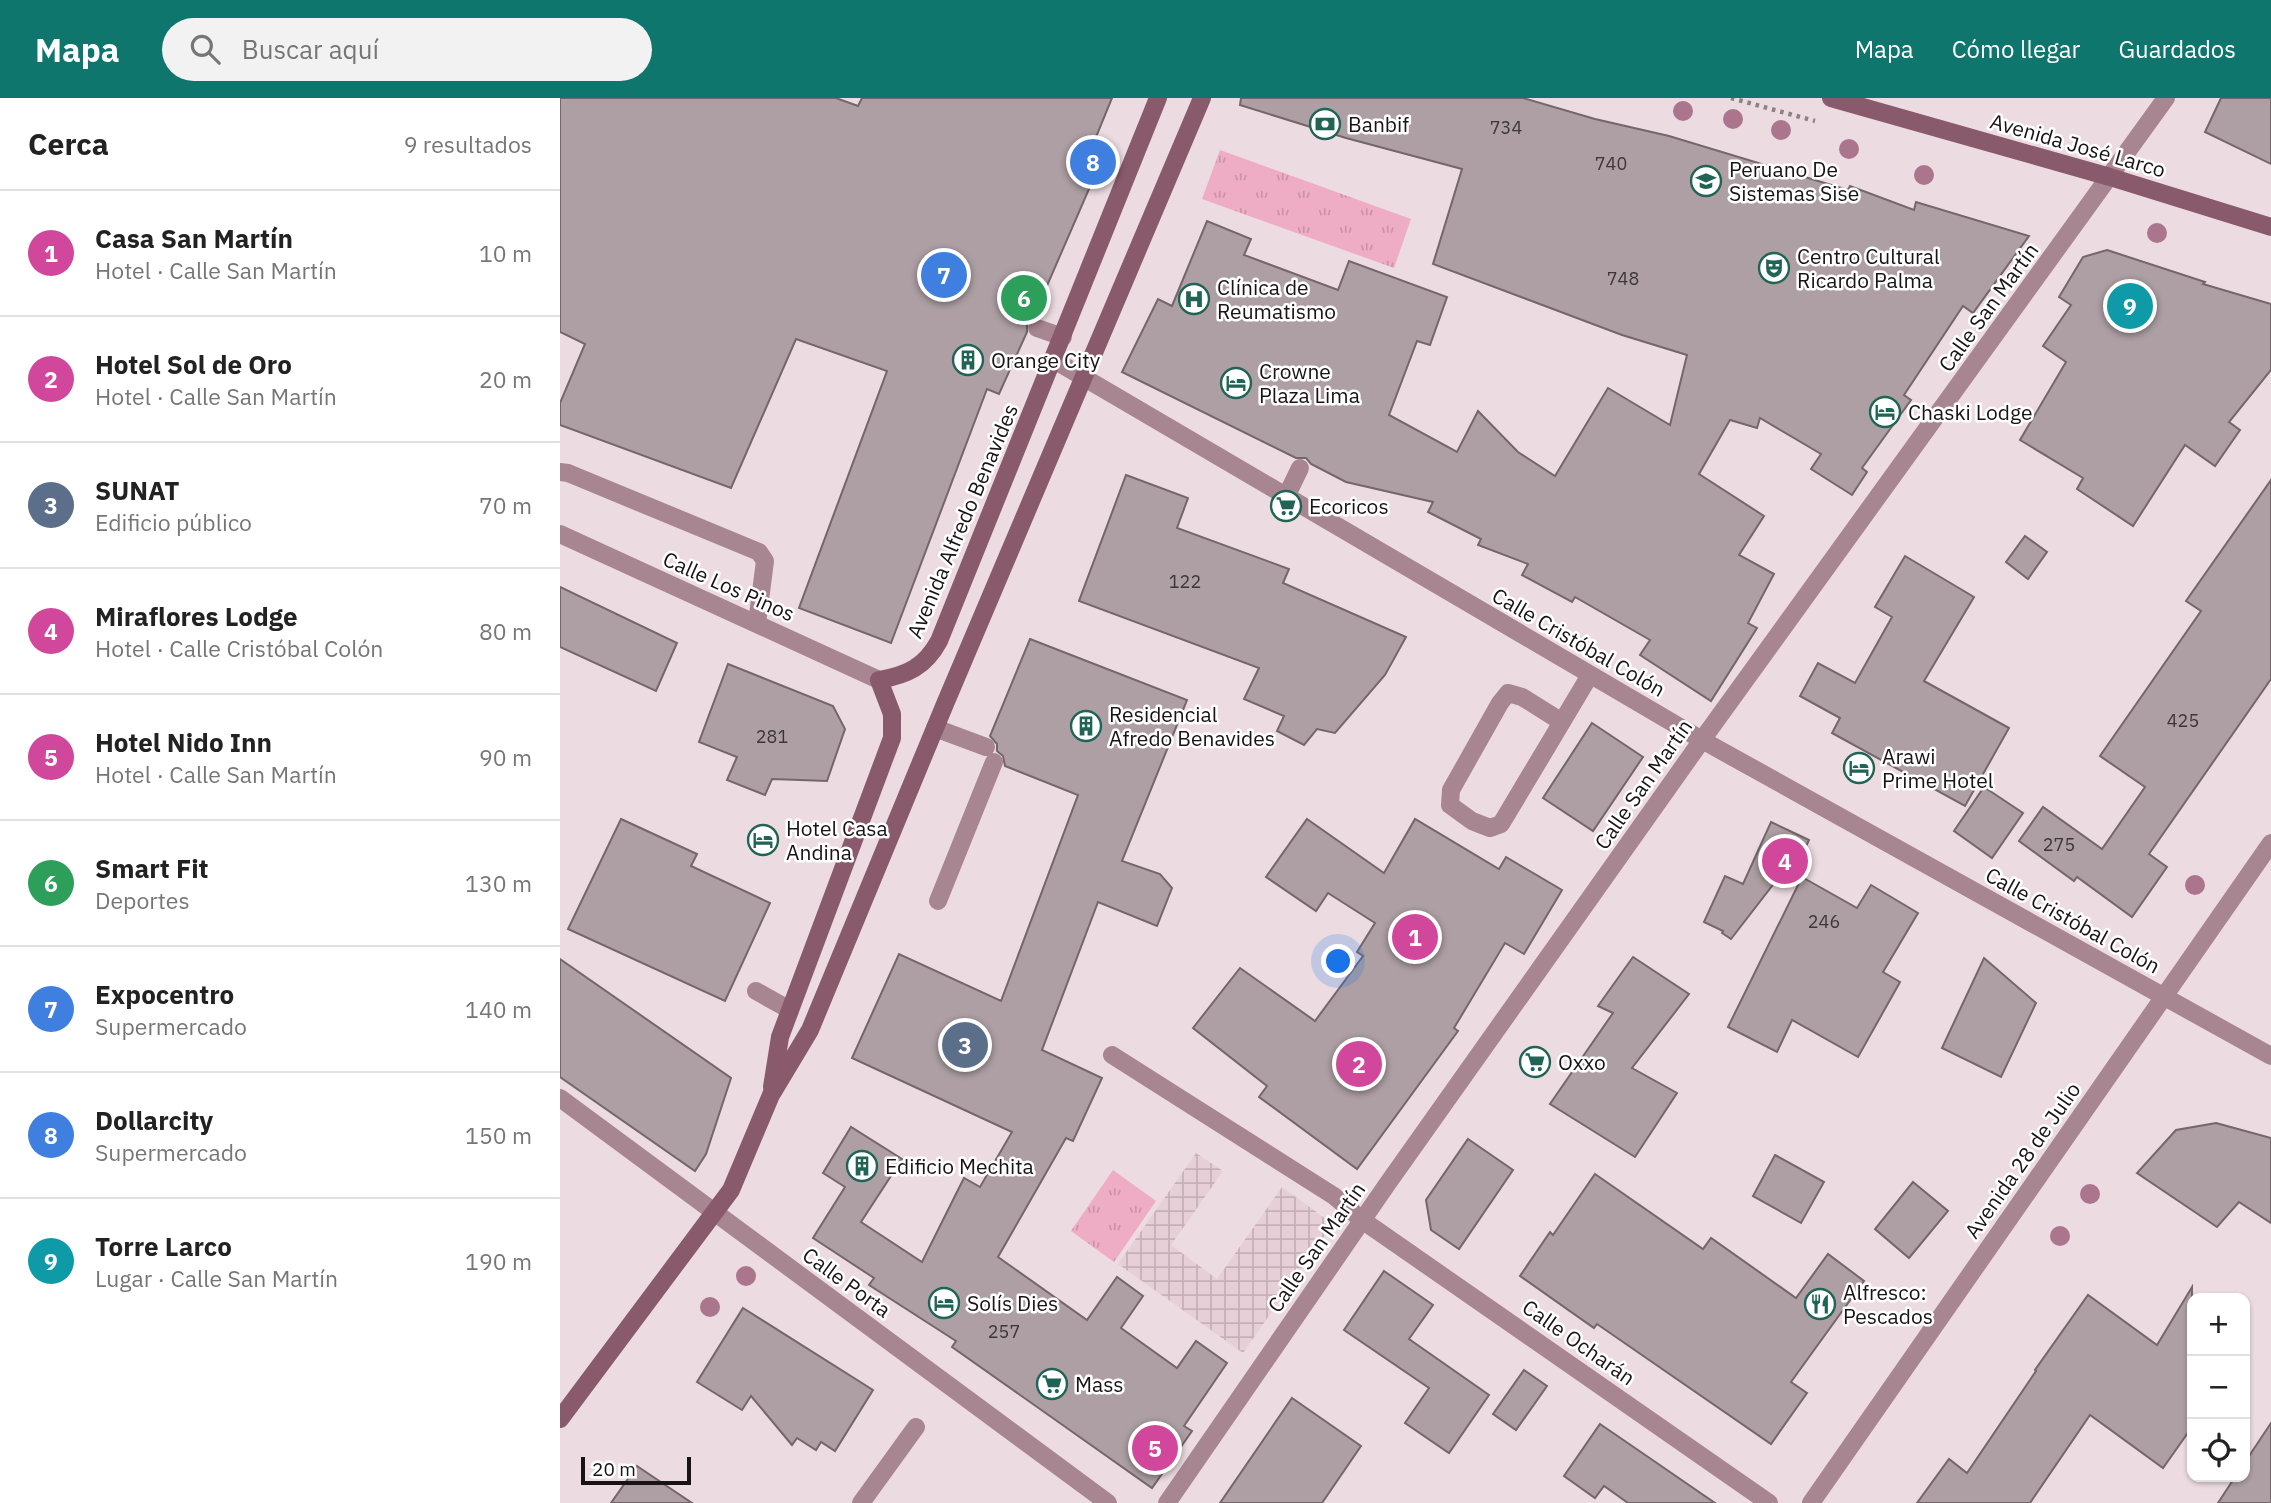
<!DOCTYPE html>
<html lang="es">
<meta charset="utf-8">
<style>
:root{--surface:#fff;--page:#f2f2f2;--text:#222;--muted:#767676;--line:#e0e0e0;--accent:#0f766e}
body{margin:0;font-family:"IBM Plex Sans",sans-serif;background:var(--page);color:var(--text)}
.controls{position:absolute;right:21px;bottom:21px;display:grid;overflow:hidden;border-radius:14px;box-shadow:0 2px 5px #0004}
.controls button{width:63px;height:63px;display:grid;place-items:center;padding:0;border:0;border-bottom:2px solid var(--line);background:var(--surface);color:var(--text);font:35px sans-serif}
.scale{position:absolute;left:21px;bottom:18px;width:110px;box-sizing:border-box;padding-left:7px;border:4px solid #181315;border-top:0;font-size:19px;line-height:24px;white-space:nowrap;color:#181315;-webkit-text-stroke:5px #fff;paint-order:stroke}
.you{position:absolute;left:779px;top:864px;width:24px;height:24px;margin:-18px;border:5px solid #fff;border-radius:50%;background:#1a73e8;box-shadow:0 0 0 10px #1a73e833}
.badge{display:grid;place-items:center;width:46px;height:46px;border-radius:50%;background:var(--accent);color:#fff;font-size:23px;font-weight:700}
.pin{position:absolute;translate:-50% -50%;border:4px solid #fff;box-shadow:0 2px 7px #0006}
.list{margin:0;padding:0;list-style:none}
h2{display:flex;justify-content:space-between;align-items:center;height:91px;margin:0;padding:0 28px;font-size:30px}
h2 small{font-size:23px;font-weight:400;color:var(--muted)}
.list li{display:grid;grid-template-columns:46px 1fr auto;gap:21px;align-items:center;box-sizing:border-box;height:126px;padding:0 28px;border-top:2px solid var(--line)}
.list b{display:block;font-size:26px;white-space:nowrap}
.list p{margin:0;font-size:23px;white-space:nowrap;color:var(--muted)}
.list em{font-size:23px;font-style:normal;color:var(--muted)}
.icon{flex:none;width:38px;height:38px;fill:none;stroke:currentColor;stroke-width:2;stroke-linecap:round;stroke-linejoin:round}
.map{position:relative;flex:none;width:1711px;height:1405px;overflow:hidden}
header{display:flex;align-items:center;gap:42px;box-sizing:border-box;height:98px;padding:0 35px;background:var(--accent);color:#fff}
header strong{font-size:33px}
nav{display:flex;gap:38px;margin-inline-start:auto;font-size:24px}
.search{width:490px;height:63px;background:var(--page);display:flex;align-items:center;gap:18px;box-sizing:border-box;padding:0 24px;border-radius:38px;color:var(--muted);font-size:26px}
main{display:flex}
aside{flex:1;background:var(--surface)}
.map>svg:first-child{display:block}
.industrial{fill:url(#industrial-grid)}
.grass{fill:url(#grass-tufts)}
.building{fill:#ad9fa3;stroke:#74666b;stroke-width:2}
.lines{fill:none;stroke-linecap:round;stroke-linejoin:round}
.path{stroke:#8c8184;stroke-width:4.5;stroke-dasharray:3.5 5;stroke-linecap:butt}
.service{stroke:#a78691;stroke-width:18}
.minor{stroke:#a78691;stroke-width:18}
.tertiary{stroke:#a78691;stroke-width:18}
.secondary{stroke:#895a6c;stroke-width:18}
.tree{fill:#ac758e}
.labels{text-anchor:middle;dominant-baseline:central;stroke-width:5;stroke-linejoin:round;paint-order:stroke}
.number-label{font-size:18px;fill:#3d3638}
.poi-label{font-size:21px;fill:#181315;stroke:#fff;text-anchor:start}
.street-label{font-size:21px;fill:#181315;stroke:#fff}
</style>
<header>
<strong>Mapa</strong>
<div class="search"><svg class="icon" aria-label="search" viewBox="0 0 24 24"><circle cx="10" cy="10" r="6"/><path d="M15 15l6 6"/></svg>Buscar aquí</div>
<nav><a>Mapa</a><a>Cómo llegar</a><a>Guardados</a></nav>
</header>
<main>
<aside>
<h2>Cerca<small>9 resultados</small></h2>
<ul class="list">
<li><span class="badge" style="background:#d1479c">1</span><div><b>Casa San Martín</b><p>Hotel · Calle San Martín</p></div><em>10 m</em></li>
<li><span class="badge" style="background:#d1479c">2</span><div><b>Hotel Sol de Oro</b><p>Hotel · Calle San Martín</p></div><em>20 m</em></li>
<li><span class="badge" style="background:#5c6f8a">3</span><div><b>SUNAT</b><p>Edificio público</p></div><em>70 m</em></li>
<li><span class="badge" style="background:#d1479c">4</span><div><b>Miraflores Lodge</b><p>Hotel · Calle Cristóbal Colón</p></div><em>80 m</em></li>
<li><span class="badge" style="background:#d1479c">5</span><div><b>Hotel Nido Inn</b><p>Hotel · Calle San Martín</p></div><em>90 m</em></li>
<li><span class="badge" style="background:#2e9e5b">6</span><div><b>Smart Fit</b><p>Deportes</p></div><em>130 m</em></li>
<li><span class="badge" style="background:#3f7fe0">7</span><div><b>Expocentro</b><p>Supermercado</p></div><em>140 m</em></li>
<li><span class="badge" style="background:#3f7fe0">8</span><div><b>Dollarcity</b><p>Supermercado</p></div><em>150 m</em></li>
<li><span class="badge" style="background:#0f9aa8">9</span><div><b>Torre Larco</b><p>Lugar · Calle San Martín</p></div><em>190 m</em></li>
</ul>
</aside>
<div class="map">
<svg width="1711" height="1405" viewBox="0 0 1711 1405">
<defs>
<pattern id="industrial-grid" width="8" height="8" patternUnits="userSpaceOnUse" patternTransform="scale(1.75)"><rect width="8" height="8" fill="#e6cfd7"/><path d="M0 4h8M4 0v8" fill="none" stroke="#c5b1b8"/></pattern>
<pattern id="grass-tufts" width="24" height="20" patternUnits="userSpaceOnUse" patternTransform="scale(1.75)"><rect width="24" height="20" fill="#efacc5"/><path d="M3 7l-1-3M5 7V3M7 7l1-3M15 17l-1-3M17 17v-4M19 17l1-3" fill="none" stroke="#cc93a8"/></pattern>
</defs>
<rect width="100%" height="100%" fill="#ecdce1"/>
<polygon class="industrial" points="636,1055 663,1073 611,1147 657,1181 722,1089 773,1126 683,1255 558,1166"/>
<g class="grass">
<polygon points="660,52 851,121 834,170 642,101"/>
<polygon points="553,1072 596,1103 554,1164 511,1133"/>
</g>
<g class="building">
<polygon points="0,0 276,0 298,8 302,0 552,0 529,56 542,61 473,220 467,226 467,234 439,296 427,291 331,545 239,510 327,273 236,241 171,390 0,327 0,305 25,246 0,234"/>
<polygon points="681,0 963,0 1035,21 1109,38 1288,92 1290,88 1354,112 1356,104 1469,138 1413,215 1403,208 1344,297 1351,302 1302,370 1307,374 1292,397 1251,371 1261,356 1200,320 1197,330 1170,322 1139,376 1204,418 1179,457 1214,476 1188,525 1197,530 1151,603 1080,557 1090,542 1015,499 1012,504 962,477 968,466 918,447 921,441 868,414 873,404 786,384 751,366 746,360 736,360 562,274 598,201 612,208 647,123 691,141 684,157 778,192 789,163 887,199 870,247 857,243 829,317 897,354 918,313 958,354 995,378 1048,290 1110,327 1127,257 1062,237 873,166 902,71 786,40 680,7"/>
<polygon points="1661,0 1711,0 1711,66 1645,34"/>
<polygon points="1547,152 1645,184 1643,186 1711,206 1711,272 1669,324 1680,332 1655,368 1625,347 1573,428 1517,391 1523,380 1460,342 1506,264 1483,248 1511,207 1499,199 1523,159"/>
<polygon points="566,377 628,400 617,430 729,471 723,485 846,539 825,577 775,635 757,631 744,647 717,633 724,618 684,601 699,570 519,503"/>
<polygon points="1711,382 1711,581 1589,756 1607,769 1572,819 1517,779 1514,783 1459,743 1483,709 1542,751 1585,689 1540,658 1641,513 1626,503"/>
<polygon points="1465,438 1487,454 1468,481 1446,464"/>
<polygon points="1345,458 1414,499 1364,583 1449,630 1405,708 1272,635 1280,620 1240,598 1258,565 1295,585 1332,519 1315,509"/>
<polygon points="0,489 117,545 96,593 0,549"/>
<polygon points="470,541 627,602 562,763 600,776 612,790 597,828 538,804 482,952 542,980 513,1043 506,1040 438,1159 527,1222 557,1179 583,1198 561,1230 617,1270 636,1243 667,1265 624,1328 632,1333 592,1390 392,1249 396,1243 309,1187 314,1180 253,1140 285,1089 263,1075 291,1029 342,1061 301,1124 362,1164 404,1080 420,1089 452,1034 292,960 339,856 441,903 518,697 445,668 443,658 437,653 437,646 430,638"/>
<polygon points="168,566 273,608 285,631 267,683 212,681 205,697 167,682 177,659 139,644"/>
<polygon points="1032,625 1083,659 1033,733 983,700"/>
<polygon points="1424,689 1463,715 1432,760 1394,733"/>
<polygon points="61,721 137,756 131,768 210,805 165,903 8,831"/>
<polygon points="747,721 824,775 855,721 939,771 946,759 1002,792 964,856 945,845 894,930 898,933 797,1071 699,999 707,988 633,930 680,870 755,923 803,858 797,854 815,825 768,795 756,813 706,779"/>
<polygon points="1211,724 1249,742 1236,770 1229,766 1171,841 1162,835 1163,833 1144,824 1165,778 1183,786"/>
<polygon points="1242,779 1297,810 1311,787 1358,815 1323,874 1340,884 1298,959 1232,922 1217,954 1168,929"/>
<polygon points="1073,859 1129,896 1072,970 1117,995 1075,1059 990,1006 1053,915 1038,908"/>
<polygon points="1424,860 1476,905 1441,979 1382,950"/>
<polygon points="0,861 171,980 146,1056 135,1073 0,979"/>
<polygon points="1656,1025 1711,1040 1711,1125 1679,1104 1657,1129 1577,1075 1616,1032"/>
<polygon points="908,1041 953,1072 899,1151 871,1132 866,1102"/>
<polygon points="1215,1057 1264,1084 1241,1125 1193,1098"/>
<polygon points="1035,1076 1143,1151 1151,1140 1236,1200 1268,1156 1304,1183 1231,1284 1247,1295 1211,1346 1037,1226 1034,1230 960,1178 990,1134 993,1137"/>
<polygon points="1353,1084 1388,1113 1349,1160 1315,1131"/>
<polygon points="824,1173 873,1207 849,1241 929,1297 889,1355 845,1325 869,1290 784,1232"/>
<polygon points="1632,1189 1632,1329 1603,1370 1530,1317 1470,1405 1357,1405 1389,1361 1407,1375 1476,1273 1475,1272 1528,1197 1597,1247"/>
<polygon points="183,1210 313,1292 275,1353 261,1344 256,1352 237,1340 232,1347 191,1298 182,1312 137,1284"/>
<polygon points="964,1272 987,1288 956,1332 933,1316"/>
<polygon points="732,1300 801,1348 762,1405 660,1405"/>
<polygon points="1711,1325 1711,1405 1658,1405 1675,1379 1685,1379 1685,1364"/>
<polygon points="1040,1326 1094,1363 1155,1405 1068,1405 1044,1388 1035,1400 1004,1378"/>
<polygon points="77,1368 132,1405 51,1405"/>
</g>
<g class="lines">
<polyline class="path" points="1171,0 1255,23"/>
<g class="service">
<polyline points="477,230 503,239"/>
<polyline points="0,374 8,375 199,454 205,463 197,525"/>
<polyline points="726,399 740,370"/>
<polyline points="1002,624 962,599 948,595 940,605 891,692 890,707 912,723 930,730 941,726 1030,577"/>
<polyline points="375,630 426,649"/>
<polyline points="378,803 434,664"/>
<polyline points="196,893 230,912"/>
<polyline points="552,957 774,1098 802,1122"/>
<polyline points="301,1405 356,1329"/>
</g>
<g class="minor">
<polyline points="494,262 1142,642 1711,958"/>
<polyline points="0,1000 548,1405"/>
<polyline points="802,1122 1209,1405"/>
<polyline points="607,1405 828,1085 1142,642 1606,0"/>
</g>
<g class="tertiary">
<polyline points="0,436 319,582"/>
<polyline points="1251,1405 1711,745"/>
</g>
<g class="secondary">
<polyline points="1271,0 1550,79 1711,129"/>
<path d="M212 989 220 939 332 640V616L319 582C347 577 365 569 379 543L598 0"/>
<polyline points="0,1321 171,1092 211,997 250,932 385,606 642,0"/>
</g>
</g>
<g class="tree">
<circle cx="1123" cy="13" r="10"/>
<circle cx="1173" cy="21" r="10"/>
<circle cx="1221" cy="32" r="10"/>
<circle cx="1289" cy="51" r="10"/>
<circle cx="1364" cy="77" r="10"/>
<circle cx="1597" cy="135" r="10"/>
<circle cx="1635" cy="787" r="10"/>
<circle cx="1530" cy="1096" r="10"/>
<circle cx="1500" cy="1138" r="10"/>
<circle cx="186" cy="1178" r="10"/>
<circle cx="150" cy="1209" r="10"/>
</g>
<defs>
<g id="bank-ring" transform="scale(1.575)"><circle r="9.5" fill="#fff" stroke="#206455" stroke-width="1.5"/><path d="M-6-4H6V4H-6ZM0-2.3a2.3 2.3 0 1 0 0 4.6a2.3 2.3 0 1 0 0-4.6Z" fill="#206455"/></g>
<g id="school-ring" transform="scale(1.575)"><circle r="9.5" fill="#fff" stroke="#206455" stroke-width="1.5"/><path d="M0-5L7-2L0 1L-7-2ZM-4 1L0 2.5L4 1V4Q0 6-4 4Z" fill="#206455"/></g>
<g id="theatre-ring" transform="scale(1.575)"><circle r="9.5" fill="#fff" stroke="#206455" stroke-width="1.5"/><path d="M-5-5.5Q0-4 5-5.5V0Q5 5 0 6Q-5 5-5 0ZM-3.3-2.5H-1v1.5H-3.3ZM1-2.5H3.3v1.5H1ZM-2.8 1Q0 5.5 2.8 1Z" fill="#206455"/></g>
<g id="hospital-ring" transform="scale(1.575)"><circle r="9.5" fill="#fff" stroke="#206455" stroke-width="1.5"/><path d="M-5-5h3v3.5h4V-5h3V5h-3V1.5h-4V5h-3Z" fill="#206455"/></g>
<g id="building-ring" transform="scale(1.575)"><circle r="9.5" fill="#fff" stroke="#206455" stroke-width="1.5"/><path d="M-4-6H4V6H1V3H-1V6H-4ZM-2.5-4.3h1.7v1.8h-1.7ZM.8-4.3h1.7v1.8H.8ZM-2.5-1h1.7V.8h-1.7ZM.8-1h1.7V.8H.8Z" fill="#206455"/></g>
<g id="hotel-ring" transform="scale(1.575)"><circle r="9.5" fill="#fff" stroke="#206455" stroke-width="1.5"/><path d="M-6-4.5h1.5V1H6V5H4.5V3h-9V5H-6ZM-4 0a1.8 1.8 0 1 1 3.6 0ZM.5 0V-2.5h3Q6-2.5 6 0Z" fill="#206455"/></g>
<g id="supermarket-ring" transform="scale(1.575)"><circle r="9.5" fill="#fff" stroke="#206455" stroke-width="1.5"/><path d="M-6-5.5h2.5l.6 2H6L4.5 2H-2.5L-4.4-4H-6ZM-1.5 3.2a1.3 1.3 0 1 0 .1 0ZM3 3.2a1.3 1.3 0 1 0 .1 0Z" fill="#206455"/></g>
<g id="restaurant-ring" transform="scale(1.575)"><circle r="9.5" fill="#fff" stroke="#206455" stroke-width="1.5"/><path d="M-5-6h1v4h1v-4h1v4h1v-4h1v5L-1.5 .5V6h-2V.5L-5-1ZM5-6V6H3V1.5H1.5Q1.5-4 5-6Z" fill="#206455"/></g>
</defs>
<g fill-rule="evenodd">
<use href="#bank-ring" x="765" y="26"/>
<use href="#school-ring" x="1146" y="83"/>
<use href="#theatre-ring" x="1214" y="170"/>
<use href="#hospital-ring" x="634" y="201"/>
<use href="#building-ring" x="408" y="262"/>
<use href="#hotel-ring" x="676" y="285"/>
<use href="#hotel-ring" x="1325" y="314"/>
<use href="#supermarket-ring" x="726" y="408"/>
<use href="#building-ring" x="526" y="628"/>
<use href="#hotel-ring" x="1299" y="670"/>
<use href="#hotel-ring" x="203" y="742"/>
<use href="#supermarket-ring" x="975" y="964"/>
<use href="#building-ring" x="302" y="1068"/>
<use href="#hotel-ring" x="384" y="1205"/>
<use href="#restaurant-ring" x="1260" y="1206"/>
<use href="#supermarket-ring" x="492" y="1286"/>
</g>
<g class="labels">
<g class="number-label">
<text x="946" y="29">734</text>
<text x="1051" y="65">740</text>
<text x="1063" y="180">748</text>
<text x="625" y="483">122</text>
<text x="1623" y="622">425</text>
<text x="212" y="638">281</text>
<text x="1499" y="746">275</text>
<text x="1264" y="823">246</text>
<text x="444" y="1233">257</text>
</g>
<g class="poi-label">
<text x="788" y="26">Banbif</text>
<text x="1169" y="71">Peruano De<tspan x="1169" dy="24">Sistemas Sise</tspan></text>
<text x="1237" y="158">Centro Cultural<tspan x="1237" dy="24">Ricardo Palma</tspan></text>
<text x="657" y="189">Clínica de<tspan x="657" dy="24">Reumatismo</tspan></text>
<text x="431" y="262">Orange City</text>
<text x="699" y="273">Crowne<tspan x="699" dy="24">Plaza Lima</tspan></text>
<text x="1348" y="314">Chaski Lodge</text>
<text x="749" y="408">Ecoricos</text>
<text x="549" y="616">Residencial<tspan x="549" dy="24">Afredo Benavides</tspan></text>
<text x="1322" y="658">Arawi<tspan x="1322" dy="24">Prime Hotel</tspan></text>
<text x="226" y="730">Hotel Casa<tspan x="226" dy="24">Andina</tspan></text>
<text x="998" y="964">Oxxo</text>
<text x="325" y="1068">Edificio Mechita</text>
<text x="1283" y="1194">Alfresco:<tspan x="1283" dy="24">Pescados</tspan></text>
<text x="407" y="1205">Solís Dies</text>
<text x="515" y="1286">Mass</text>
</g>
<g class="street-label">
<text transform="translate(1518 47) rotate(16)">Avenida José Larco</text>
<text transform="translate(1428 209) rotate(-54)">Calle San Martín</text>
<text transform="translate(402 423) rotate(-67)">Avenida Alfredo Benavides</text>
<text transform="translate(169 488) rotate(24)">Calle Los Pinos</text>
<text transform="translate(1019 544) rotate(30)">Calle Cristóbal Colón</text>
<text transform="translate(1083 686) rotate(-55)">Calle San Martín</text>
<text transform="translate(1513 822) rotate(29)">Calle Cristóbal Colón</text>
<text transform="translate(1462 1062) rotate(-55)">Avenida 28 de Julio</text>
<text transform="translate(756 1149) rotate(-55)">Calle San Martín</text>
<text transform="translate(287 1184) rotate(36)">Calle Porta</text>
<text transform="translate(1019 1244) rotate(35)">Calle Ocharán</text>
</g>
</g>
</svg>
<div class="controls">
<button>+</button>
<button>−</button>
<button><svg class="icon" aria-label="locate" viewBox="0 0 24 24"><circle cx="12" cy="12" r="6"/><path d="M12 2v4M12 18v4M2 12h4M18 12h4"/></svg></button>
</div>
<div class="scale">20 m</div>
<div class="you"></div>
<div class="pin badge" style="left:855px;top:839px;background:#d1479c">1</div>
<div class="pin badge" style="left:799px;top:966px;background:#d1479c">2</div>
<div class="pin badge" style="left:405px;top:947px;background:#5c6f8a">3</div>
<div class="pin badge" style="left:1225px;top:763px;background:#d1479c">4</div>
<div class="pin badge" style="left:595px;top:1350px;background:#d1479c">5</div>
<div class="pin badge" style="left:464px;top:200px;background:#2e9e5b">6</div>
<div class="pin badge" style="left:384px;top:177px;background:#3f7fe0">7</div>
<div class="pin badge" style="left:533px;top:64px;background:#3f7fe0">8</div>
<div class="pin badge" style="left:1570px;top:208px;background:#0f9aa8">9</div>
</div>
</main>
